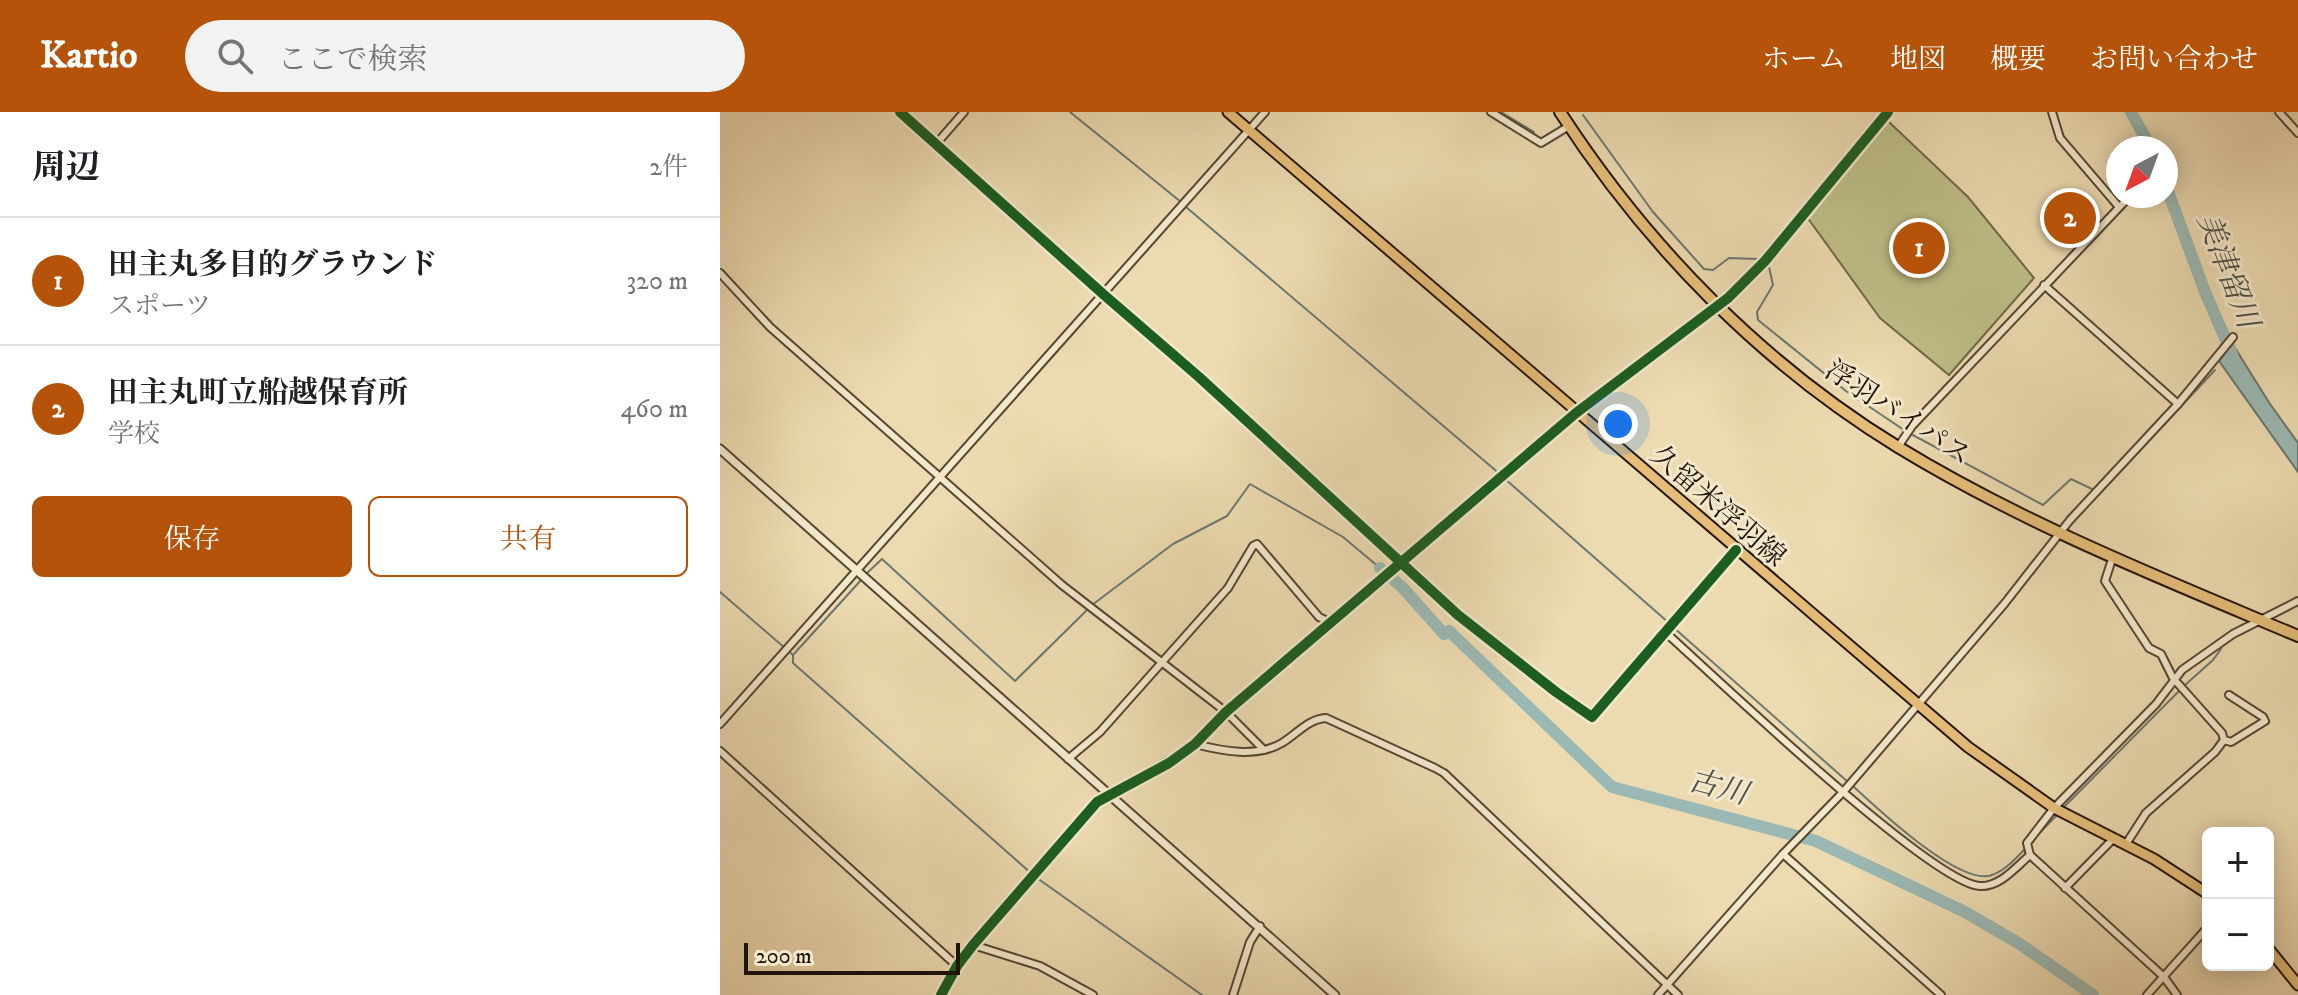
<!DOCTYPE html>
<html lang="ja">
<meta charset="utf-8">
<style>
:root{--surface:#fff;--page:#f2f2f2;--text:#202124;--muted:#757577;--line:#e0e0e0;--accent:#b45309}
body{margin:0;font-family:"IM FELL DW Pica","Noto Serif JP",serif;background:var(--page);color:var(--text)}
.controls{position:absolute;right:24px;bottom:24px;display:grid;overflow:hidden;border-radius:12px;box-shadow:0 4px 20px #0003}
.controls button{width:72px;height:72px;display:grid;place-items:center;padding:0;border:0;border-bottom:2px solid var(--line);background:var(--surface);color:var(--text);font:40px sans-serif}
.compass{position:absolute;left:1386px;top:24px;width:72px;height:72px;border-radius:50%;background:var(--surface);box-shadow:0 4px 20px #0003;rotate:221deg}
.scale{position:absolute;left:24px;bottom:20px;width:216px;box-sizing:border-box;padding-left:8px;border:4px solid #231408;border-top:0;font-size:22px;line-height:28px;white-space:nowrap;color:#231408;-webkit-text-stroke:6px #f3e7cc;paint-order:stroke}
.you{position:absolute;left:898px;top:312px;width:28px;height:28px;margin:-20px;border:6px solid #fff;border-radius:50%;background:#1a73e8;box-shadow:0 0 0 12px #1a73e833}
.badge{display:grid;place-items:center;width:52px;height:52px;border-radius:50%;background:var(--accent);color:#fff;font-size:26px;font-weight:700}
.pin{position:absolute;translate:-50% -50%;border:4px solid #fff;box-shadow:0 2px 8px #0006}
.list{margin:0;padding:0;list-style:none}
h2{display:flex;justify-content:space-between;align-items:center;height:104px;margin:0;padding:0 32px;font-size:34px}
h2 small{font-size:26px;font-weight:400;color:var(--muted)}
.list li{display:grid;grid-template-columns:52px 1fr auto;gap:24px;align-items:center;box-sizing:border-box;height:128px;padding:0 32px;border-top:2px solid var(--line)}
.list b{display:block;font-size:30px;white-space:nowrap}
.list p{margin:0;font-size:26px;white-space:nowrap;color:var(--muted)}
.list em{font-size:26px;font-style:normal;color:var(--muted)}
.actions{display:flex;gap:16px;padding:24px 32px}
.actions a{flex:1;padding:18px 0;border:2px solid var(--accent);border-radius:12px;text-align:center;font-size:28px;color:var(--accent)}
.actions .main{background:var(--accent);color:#fff}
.icon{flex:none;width:44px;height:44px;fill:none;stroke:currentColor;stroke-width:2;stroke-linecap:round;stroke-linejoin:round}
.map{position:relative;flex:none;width:1578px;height:883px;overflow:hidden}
header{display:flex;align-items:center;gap:48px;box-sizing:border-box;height:112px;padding:0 40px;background:var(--accent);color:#fff}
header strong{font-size:38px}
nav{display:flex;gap:44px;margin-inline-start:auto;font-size:28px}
.search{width:560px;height:72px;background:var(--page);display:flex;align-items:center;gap:20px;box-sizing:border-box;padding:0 28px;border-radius:44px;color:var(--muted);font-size:30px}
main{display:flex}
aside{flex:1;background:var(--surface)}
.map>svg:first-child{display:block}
.green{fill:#bebe87;stroke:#706948;stroke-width:2}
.water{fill:#9bb9b4;stroke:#6b776f;stroke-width:2}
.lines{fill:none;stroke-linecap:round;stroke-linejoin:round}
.stream{stroke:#6b776f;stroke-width:2}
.river{stroke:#9bb9b4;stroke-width:12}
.minor-casing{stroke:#554632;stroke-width:10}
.tertiary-casing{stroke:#554632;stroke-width:11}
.primary-casing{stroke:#231408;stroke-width:13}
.trunk-casing{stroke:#231408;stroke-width:14}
.minor{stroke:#f3e7cc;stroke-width:6}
.tertiary{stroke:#f3e7cc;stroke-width:7}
.primary{stroke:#e6bd78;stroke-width:9}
.trunk{stroke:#e6bd78;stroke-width:10}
.cycleway-casing{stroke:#f3e7cc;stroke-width:15}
.cycleway{stroke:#1b5e20;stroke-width:10}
.labels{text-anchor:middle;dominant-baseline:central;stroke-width:6;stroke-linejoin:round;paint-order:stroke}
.street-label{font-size:28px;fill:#231408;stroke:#f3e7cc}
.water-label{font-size:30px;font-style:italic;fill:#4d4e44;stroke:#f3e7cc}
</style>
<header>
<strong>Kartio</strong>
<div class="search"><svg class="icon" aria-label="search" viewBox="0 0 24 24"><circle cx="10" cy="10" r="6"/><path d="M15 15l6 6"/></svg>ここで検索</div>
<nav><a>ホーム</a><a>地図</a><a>概要</a><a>お問い合わせ</a></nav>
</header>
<main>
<aside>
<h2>周辺<small>2件</small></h2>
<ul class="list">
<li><span class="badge">1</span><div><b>田主丸多目的グラウンド</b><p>スポーツ</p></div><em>320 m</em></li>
<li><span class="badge">2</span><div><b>田主丸町立船越保育所</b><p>学校</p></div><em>460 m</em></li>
</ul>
<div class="actions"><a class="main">保存</a><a>共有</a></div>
</aside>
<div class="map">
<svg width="1578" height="883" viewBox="0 0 1578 883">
<rect width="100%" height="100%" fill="#ecdab0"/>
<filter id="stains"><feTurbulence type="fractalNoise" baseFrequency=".0025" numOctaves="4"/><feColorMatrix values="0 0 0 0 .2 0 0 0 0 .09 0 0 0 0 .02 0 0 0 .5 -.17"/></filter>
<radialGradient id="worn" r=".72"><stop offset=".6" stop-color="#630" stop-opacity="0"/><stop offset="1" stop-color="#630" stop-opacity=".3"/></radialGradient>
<polygon class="green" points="1168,9 1248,85 1314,166 1229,263 1160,206 1087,105"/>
<polygon class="water" points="1512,231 1550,292 1578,331 1578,360 1499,249"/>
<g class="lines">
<g class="stream">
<polyline points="350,0 461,90"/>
<polyline points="781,0 814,20"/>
<polyline points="863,3 933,100 984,157 993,158 1009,146 1038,147"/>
<polyline points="466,95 781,363"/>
<polyline points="1049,155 1053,173 1037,200 1038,208 1126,279 1184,318"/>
<polyline points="1191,322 1323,393 1351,367 1372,377"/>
<polyline points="785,367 949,511"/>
<polyline points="1380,381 1495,258"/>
<polyline points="146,462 162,447 295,569 368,497"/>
<polyline points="0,480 73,543 73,551 312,762"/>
<polyline points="372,493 453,432 507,404 530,372 623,425 660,456"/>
<polyline points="953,515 1128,670"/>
<polyline points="73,543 142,467"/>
<polyline points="1464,574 1493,548 1501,537"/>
<path d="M1133 674C1157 696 1240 775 1272 763 1285 759 1297 745 1306 736"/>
<polyline points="1343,696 1460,578"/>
<polyline points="1310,731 1339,701"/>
<polyline points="317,766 482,883"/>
</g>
<g class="river">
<polyline points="1411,0 1431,36"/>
<polyline points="1446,74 1485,180 1512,242"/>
<polyline points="660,456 682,475 724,522 729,519 892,675 1096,729 1245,800 1300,832 1373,883"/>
</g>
<g class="minor-casing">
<g id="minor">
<polyline points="180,0 383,182 479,265 738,503 836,580 872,605 1016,438"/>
<polyline points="771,0 821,31 849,14"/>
<polyline points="1332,0 1340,26 1399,95"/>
<polyline points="1559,0 1578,21"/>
<polyline points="217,31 244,0"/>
<polyline points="0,161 50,215 342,473 506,600 544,638"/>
<polyline points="1324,173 1458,292"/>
<polyline points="1178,335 1192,314 1410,84"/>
<polyline points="1393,444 1385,469 1429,536 1441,542 1453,566 1502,621 1504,628 1495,640 1426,701 1406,732"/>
<path d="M944 519C992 562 1212 772 1260 774 1280 775 1296 755 1310 743"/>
<polyline points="0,612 545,0"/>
<polyline points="1504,628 1511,630 1545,609 1543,605 1509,583"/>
<path d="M475 632C502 639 536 646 562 631 577 622 588 607 606 606L715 656 724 661 958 883"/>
<polyline points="0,639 237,854"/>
<polyline points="348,647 380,620 508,476 533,434 537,432 599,505 611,511"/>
<polyline points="1063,742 1221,883"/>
<polyline points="1345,776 1393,727"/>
<polyline points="253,833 320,854 373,883"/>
<polyline points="221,883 237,854 253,833 377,690 389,684"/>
<polyline points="513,883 530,830 540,814"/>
<polyline points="938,883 1063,742 1124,679 1285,491 1350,408 1458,292 1513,225"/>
<polyline points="1427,883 1488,815"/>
<polyline points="1457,883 1444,865 1310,743 1307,731 1334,696 1436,592 1462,558 1513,522 1578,489"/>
</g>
</g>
<g class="tertiary-casing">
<g id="tertiary">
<polyline points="0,337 615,883"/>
<polyline points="389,684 467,638 506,600 856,301 1008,186 1045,149 1168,0"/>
</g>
</g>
<g class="primary-casing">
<g id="primary">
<polyline points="508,0 1248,635 1334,696 1434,747 1488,782"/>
<polyline points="1548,836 1578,873"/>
</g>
</g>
<g class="trunk-casing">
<path id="trunk" d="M840 0C927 134 1041 251 1178 335 1304 412 1443 467 1578 524"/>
</g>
<use href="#minor" class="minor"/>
<use href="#tertiary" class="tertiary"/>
<use href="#primary" class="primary"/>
<use href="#trunk" class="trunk"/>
<g class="cycleway-casing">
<g id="cycleway">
<polyline points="180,0 383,182 479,265 738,503 836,580 872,605 1016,438"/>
<polyline points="221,883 237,854 253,833 377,690 449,651 475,632 506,600 856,301 1008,186 1045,149 1168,0"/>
</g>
</g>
<use href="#cycleway" class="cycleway"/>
</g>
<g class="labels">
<g class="street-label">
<text transform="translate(1178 301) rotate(33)">浮羽バイパス</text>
<text transform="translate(998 394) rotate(41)">久留米浮羽線</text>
</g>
<g class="water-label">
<text transform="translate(1507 159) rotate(69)">美津留川</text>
<text transform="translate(998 676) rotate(15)">古川</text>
</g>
</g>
<rect width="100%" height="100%" filter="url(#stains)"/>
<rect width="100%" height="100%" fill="url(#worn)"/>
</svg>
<div class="controls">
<button>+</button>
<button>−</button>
</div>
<svg class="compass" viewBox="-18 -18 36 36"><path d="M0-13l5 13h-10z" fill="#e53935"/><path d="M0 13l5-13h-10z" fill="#757577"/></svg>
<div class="scale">200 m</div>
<div class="you"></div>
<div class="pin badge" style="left:1199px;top:136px">1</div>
<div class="pin badge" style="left:1350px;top:106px">2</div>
</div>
</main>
